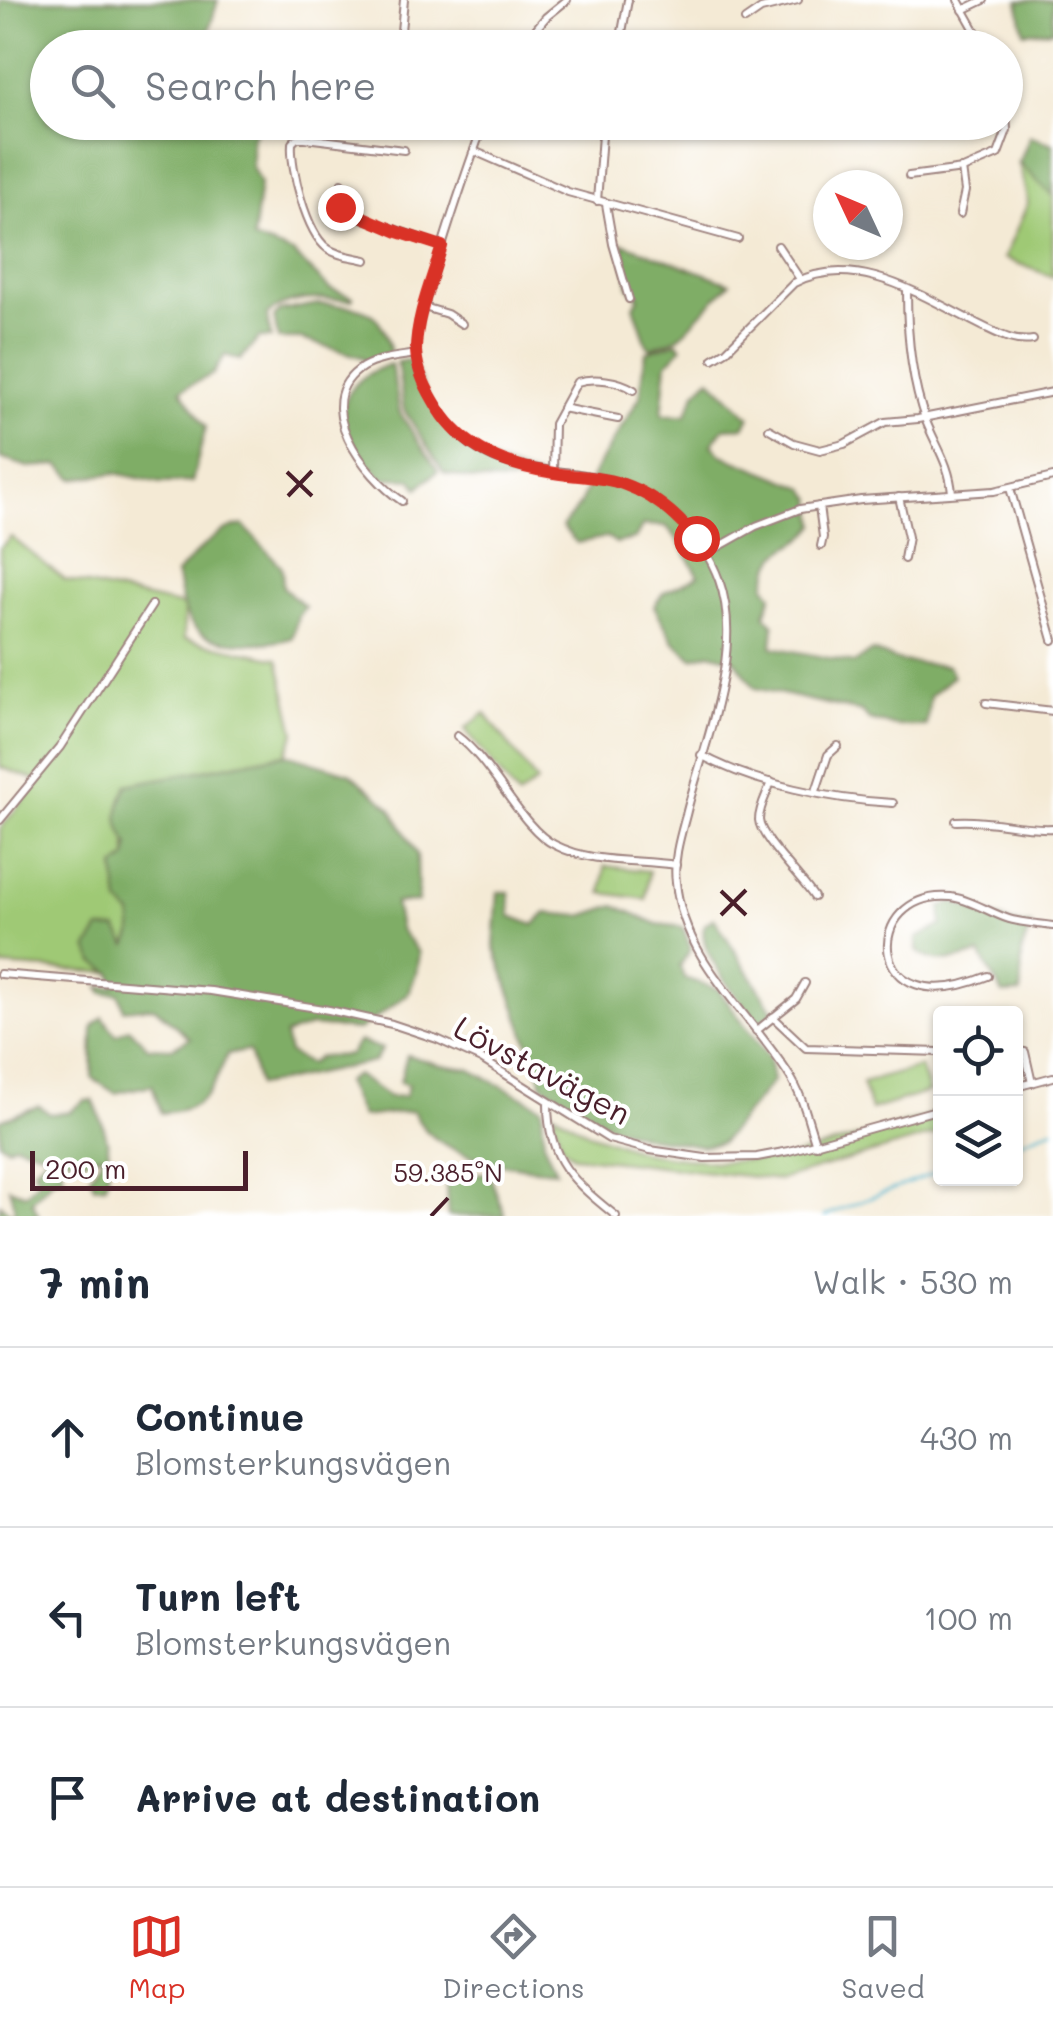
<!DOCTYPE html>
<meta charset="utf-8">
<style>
:root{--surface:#fff;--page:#f6f6f7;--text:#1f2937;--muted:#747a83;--line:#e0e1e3;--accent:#d93025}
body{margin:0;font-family:Mali,sans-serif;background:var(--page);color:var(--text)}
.controls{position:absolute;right:30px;bottom:30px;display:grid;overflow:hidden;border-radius:10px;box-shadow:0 2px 8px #0004}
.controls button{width:90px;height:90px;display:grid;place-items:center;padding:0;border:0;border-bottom:2px solid var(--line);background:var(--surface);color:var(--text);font:50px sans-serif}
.compass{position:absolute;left:813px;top:170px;width:90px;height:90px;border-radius:50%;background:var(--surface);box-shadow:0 2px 8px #0004;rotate:314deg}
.scale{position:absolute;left:30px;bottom:25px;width:218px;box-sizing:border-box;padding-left:10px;border:5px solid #4a1f2b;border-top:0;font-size:28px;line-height:35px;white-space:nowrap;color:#4a1f2b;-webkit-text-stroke:8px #fff;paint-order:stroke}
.stop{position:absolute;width:30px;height:30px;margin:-22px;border:8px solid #d93025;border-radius:50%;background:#fff}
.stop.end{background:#d93025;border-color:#fff;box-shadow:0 2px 10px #0008}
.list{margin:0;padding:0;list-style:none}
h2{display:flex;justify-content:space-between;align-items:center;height:130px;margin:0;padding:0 40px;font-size:42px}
h2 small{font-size:32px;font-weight:400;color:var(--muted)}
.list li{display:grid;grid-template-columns:65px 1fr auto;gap:30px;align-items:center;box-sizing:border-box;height:180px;padding:0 40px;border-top:2px solid var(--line)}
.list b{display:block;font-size:38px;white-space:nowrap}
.list p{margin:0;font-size:32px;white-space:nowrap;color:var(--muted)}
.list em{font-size:32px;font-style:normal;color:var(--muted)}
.icon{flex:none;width:55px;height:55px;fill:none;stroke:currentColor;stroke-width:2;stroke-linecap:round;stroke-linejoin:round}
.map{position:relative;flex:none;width:1053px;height:1216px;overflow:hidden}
.search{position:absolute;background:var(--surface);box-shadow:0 2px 8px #0004;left:30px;right:30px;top:30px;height:110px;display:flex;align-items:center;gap:25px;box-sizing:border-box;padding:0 35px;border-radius:55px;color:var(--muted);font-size:38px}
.sheet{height:670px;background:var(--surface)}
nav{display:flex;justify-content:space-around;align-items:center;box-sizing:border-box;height:140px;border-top:2px solid var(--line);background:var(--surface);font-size:28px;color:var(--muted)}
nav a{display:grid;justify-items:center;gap:5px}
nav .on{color:var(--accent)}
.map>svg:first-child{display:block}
.green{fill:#9fc975;stroke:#747450;stroke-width:2.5}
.forest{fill:#7fad66;stroke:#646648;stroke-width:2.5}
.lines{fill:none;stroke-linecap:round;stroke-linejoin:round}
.stream{stroke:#4bb2ca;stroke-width:2.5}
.minor-casing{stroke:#9f8480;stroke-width:10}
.minor{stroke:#fff;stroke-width:6}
.route{stroke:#d93025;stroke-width:12}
.ticks{fill:none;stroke:#4a1f2b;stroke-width:4}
.labels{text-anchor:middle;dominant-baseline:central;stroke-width:8;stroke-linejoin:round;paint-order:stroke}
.street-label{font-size:32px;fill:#4a1f2b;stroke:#fff}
.ticks-label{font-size:25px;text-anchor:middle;fill:#4a1f2b;stroke:#fff;stroke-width:8;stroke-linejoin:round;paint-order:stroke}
</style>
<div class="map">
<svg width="1053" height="1216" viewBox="0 0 1053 1216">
<rect width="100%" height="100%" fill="#fff"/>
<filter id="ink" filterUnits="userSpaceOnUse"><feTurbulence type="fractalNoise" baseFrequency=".01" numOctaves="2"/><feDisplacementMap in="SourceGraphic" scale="20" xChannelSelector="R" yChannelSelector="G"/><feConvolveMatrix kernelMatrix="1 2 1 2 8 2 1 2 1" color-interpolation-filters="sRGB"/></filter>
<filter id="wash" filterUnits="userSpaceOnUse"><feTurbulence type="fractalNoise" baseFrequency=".0048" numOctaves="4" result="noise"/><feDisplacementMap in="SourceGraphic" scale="40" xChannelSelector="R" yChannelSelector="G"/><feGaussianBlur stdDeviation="2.25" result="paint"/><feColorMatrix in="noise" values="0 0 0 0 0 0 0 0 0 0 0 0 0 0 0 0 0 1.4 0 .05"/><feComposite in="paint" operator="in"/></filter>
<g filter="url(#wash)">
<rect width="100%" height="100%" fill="#f4ead5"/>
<g class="green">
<polygon points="1019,163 1053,194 1053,277 1004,258 1028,203"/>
<path d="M11 537 65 580 184 606V639L278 659 295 733 286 754 127 785V858L115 868C122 888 146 930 124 947 116 954 103 958 94 962L112 973 0 966V829L39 781 0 767V548Z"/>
<polygon points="485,713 537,782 518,797 465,729"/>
<polygon points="605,866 649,871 646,899 602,893"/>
<polygon points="920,1067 929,1092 871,1110 862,1083"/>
<polygon points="552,1111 589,1133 646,1153 716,1162 787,1158 940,1113 940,1133 779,1180 574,1156 562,1146"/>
</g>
<g class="forest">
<path d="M0 0H218L204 47 48 48V122L261 123 252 138V167L260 183 253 239 293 253 330 289 353 297 352 300C325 299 288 295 267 315L271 338H259L240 360 225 355 213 374 181 390 206 427 192 482 161 483 115 473 74 479 59 465 28 467 0 458Z"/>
<polygon points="1053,0 1053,30 1024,32 1018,1"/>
<polygon points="1030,136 1053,144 1053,196 1019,163"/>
<polygon points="622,243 730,283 678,338 651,348 647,345 634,306 639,297 629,287"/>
<path d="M318 304C363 307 381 305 391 354L365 362 364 358 301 339H278L274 317 280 311Z"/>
<path d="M677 342 682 347 667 363 662 415H686L696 392 710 378 750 417 744 427 724 428 712 444 722 455 805 488 813 499 816 525C794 555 776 537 765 585L772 595 765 615 774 625 772 647 854 663 872 651 903 662 948 666 953 676 930 696 926 726H896L869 720 862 712 755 688 735 660 710 653 693 658 674 642 654 606 664 592 699 576 678 540 666 526 643 525 635 539 616 543 607 537 577 543 562 527 579 506 595 470 640 397 646 352Z"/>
<path d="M409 360 414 363C437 436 469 455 539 478 505 485 477 482 444 473L404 410 397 362Z"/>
<path d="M391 364 400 413 438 471 418 488 411 479 381 478C371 464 356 450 348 434 331 398 361 373 391 364Z"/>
<path d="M243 525 282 567 283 587 305 607 298 616 292 638C268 645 211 648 193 626 182 613 180 591 176 574 195 555 215 529 243 525Z"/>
<path d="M286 754 350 773 391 808 417 854 418 902 395 903 400 929 419 953 416 974 407 995 359 1030 311 1026 285 1035 289 1053 309 1064 319 1057 349 1055 359 1041 382 1049 374 1062 258 1086 249 1051 228 1054C209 1093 209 1109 161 1113L152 1085 115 1093 92 1078 93 1026 103 1017 116 1035 129 1028 148 1047 172 1048 190 1038 154 1007 124 1010 119 994 103 993 99 987H115L112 973 94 962 88 948 100 929H117L127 945 132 935V915L119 903 115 867 127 858 129 845C113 821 117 811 127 785Z"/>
<polygon points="498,892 509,892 511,916 534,925 546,913 582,916 615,905 657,924 683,927 691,949 680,966 684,978 718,989 769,1058 773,1081 721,1143 702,1146 648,1137 608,1125 543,1085 494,946"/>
<path d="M953 902 1012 923 1031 925 1022 950 1021 993 1003 994 980 954C959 960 934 967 917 951V938L942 925 941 907Z"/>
<path d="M714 918 774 1012 761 1021 753 1018C737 996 697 952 704 925Z"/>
<path d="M407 1055 440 1065 469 1069 542 1107 544 1144 556 1171C512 1167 433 1159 413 1111L361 1117 345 1082 356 1075 389 1097 405 1096 408 1085 400 1082Z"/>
<path d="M93 1100C106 1129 114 1154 106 1185L94 1186 90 1176 104 1155 90 1157 81 1163 66 1157 59 1162 64 1177 54 1178 32 1201 39 1216 0 1215V1204L11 1213 15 1210 9 1188 26 1194 39 1179 33 1170 48 1154 15 1144 7 1147 0 1142V1120L39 1106 50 1114 70 1112 84 1101Z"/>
<polygon points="489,1173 505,1216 448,1216 445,1174"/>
</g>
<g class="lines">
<g class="stream">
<polyline points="1016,1143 1053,1129"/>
<polyline points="824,1216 940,1171"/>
</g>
</g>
</g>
<g filter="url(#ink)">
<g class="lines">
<g class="minor-casing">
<g id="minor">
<polyline points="404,0 401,31 408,48"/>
<polyline points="958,0 985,48"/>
<polyline points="963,10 984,0"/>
<polyline points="745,20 761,9 798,0"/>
<polyline points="520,48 546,17 567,0"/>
<polyline points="619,48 628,0"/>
<path d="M484 122C465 175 447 227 432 280 425 303 415 329 416 353 417 374 428 392 439 409 485 484 551 461 620 483 664 497 703 536 719 580 745 651 703 745 686 815 680 837 673 860 676 882 683 960 750 1013 789 1075 803 1096 808 1121 816 1145"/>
<polyline points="474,151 568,192 738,239"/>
<polyline points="909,176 963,169 998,154 1007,130 1006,109"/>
<polyline points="342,183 337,202 345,212 442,246"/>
<polyline points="597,201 603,122"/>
<polyline points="606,204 613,244 629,299"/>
<polyline points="960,214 965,191 962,169"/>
<polyline points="778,246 800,279"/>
<path d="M366 260C354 257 337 256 327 248 306 232 290 167 292 143L297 138H305L404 150"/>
<path d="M907 290C907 332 911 381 926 421 936 446 950 465 952 493"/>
<polyline points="424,307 447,314 462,324"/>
<path d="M713 359 726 351 794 283C858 250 926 299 982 326 999 334 1013 343 1033 340"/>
<polyline points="562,408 618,419"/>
<polyline points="769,429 794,443 820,450 844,444 885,422 918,419 1053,392"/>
<path d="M553 473 554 424 577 382C594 377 619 380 634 390"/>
<polyline points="1010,488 1053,640"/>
<polyline points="899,497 908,537 904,559"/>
<path d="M402 501C366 477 307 402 363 367 378 358 399 357 416 354"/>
<polyline points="819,506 823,537 821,546"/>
<polyline points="706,554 756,526 800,509 861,500 994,491 1053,477"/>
<polyline points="986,703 1053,711"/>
<path d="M457 736C493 762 521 829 555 845 592 864 637 859 676 865"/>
<path d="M701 755C754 784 833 800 893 803"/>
<path d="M771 782C767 794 759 807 759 820 760 838 802 878 814 897"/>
<polyline points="816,791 828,755 838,746"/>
<polyline points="0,820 60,747 152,605"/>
<path d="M956 821C988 818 1020 830 1053 828"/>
<polyline points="0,974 211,991 329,1010 392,1024 437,1039 481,1059 609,1139 650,1150 705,1158 757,1157 789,1151 940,1109"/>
<path d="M988 976C862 1028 861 889 951 897 970 899 990 913 1009 919 1022 923 1041 924 1053 926"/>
<polyline points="773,1017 806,1048 940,1052"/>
<polyline points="756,1031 796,999 805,983"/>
<polyline points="1016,1051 1025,1052 1032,1083"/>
<polyline points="1016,1087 1053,1077"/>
<path d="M548 1104C548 1161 574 1182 616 1216"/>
</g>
</g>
<use href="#minor" class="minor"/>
</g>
</g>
<g class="lines" filter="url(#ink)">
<path class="route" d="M340 207 398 232 442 246C432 280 416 316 416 351 417 372 427 390 438 408 464 450 507 466 554 473 577 477 600 476 623 484 652 494 676 514 696 538"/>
</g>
<path class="ticks" d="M287 472 312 496M288 496 312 471M721 891 746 915M721 915 746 890M431 1216 448 1198"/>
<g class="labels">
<g class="street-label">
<text transform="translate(543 1069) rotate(28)">Lövstavägen</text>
</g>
</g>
<g class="ticks-label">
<text x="448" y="1182">59.385°N</text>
</g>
</svg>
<div class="controls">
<button><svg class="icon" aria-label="locate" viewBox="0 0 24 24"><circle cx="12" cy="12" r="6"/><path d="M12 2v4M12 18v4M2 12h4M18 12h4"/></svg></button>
<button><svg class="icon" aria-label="layers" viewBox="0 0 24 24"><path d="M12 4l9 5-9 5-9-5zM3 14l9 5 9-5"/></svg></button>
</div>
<svg class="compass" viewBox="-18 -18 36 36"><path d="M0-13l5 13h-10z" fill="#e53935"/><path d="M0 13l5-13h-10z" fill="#747a83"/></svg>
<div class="scale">200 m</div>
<div class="stop" style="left:696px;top:538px"></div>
<div class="stop end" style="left:340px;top:207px"></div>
<div class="search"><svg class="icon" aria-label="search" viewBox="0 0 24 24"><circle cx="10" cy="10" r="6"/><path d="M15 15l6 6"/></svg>Search here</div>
</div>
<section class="sheet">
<h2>7 min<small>Walk · 530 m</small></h2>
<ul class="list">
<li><svg class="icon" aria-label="ahead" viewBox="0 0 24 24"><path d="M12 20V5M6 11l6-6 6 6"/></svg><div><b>Continue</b><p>Blomsterkungsvägen</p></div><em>430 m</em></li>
<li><svg class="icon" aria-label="left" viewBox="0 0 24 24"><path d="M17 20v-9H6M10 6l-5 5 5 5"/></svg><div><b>Turn left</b><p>Blomsterkungsvägen</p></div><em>100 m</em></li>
<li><svg class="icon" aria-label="arrive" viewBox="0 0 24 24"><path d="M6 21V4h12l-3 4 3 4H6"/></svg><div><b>Arrive at destination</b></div></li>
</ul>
</section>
<nav>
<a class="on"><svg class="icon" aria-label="map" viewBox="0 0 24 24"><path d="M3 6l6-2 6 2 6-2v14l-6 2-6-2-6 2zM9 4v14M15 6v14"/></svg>Map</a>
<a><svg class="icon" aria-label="directions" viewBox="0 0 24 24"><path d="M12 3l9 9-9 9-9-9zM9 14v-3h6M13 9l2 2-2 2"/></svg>Directions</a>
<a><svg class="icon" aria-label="saved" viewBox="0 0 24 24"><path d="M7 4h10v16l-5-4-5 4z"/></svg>Saved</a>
</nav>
